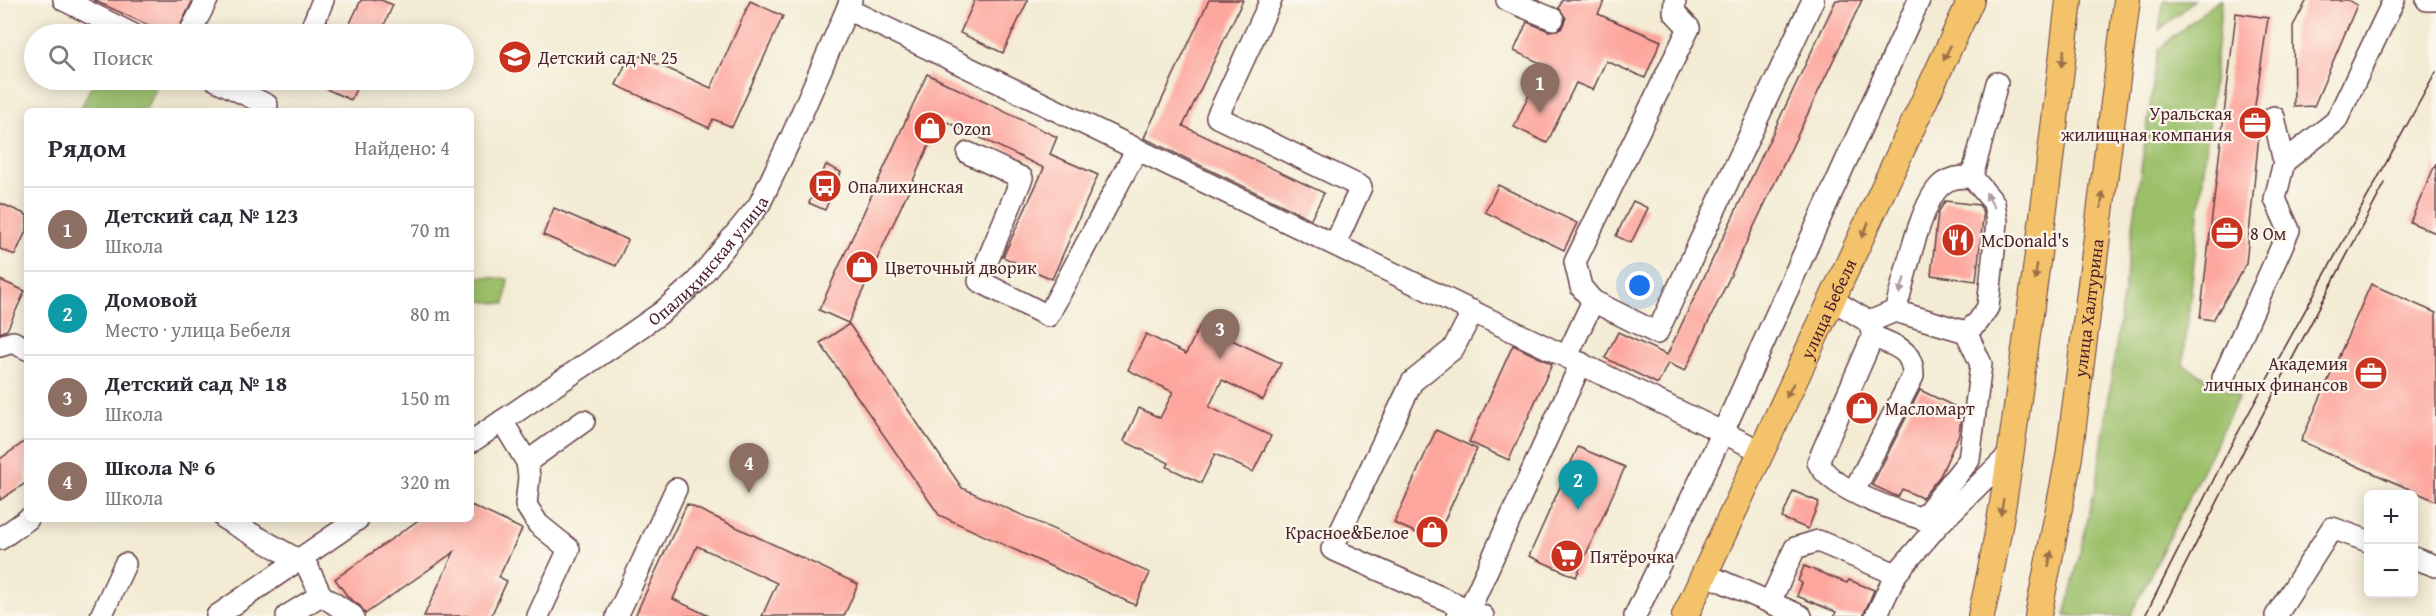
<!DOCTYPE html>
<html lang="ru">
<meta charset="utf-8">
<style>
:root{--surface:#fff;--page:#f2f2f3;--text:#2b2b33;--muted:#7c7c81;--line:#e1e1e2;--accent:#c8321e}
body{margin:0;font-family:"Gentium Book Plus",serif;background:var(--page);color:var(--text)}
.controls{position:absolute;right:18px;bottom:18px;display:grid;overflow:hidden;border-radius:9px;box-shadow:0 3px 15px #0003}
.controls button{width:54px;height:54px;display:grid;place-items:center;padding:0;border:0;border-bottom:2px solid var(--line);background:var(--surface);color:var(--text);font:30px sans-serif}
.you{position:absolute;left:1640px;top:286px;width:21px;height:21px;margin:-15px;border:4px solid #fff;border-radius:50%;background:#1a73e8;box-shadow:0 0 0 9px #1a73e833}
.badge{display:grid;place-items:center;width:39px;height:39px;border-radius:50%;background:var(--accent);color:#fff;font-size:20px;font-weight:700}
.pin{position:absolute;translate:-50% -50px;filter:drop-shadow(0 2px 3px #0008)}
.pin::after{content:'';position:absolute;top:32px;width:21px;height:18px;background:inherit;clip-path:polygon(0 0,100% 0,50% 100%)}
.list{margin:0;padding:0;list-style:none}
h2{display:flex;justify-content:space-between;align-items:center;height:78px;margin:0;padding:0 24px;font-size:26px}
h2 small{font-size:20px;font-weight:400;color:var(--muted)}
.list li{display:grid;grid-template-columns:39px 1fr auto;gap:18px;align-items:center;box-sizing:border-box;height:84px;padding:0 24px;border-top:2px solid var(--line)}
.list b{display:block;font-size:22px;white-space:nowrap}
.list p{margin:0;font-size:20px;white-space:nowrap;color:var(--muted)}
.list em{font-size:20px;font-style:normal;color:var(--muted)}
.icon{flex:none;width:33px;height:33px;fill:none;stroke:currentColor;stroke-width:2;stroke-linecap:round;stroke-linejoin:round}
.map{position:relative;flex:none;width:2436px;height:616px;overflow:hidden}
.search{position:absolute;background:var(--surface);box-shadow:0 3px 15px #0003;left:24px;top:24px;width:450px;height:66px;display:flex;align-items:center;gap:15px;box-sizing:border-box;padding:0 21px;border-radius:33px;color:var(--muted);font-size:22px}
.panel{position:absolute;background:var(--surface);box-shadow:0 3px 15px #0003;left:24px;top:108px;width:450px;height:414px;border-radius:9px}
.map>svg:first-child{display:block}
.green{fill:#9cc06a;stroke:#73704a;stroke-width:1.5}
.building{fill:#fda69d}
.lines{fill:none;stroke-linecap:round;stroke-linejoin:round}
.minor-casing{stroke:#633e44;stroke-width:24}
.major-casing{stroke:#633e44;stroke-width:28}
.minor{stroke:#fff;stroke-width:21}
.major{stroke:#f3c26a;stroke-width:26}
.tram{stroke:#4a1f2b;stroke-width:1.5}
.oneway{fill:#9e704a}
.oneway2{fill:#ae9aa0}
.labels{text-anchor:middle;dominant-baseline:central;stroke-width:4.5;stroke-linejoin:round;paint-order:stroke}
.poi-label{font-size:18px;fill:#4a1f2b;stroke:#fbf7ec;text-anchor:start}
.street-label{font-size:18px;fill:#4a1f2b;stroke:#fbf7ec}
</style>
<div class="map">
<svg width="2436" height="616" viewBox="0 0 2436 616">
<rect width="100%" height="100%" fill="#fbf7ec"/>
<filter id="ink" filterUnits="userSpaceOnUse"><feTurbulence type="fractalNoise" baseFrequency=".0167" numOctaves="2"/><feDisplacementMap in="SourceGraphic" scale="12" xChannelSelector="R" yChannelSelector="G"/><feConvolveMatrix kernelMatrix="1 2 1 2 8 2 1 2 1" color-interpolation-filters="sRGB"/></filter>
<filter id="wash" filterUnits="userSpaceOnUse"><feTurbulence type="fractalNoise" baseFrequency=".008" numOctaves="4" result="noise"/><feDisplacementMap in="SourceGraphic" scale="24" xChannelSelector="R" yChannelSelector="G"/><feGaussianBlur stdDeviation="1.35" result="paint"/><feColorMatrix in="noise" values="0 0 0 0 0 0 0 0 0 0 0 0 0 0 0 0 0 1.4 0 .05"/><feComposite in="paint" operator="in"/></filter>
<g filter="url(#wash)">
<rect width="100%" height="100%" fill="#f3ebd3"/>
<g class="green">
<polygon points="2164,0 2194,0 2159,30"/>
<polygon points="2218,0 2222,0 2183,365 2239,396 2130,616 2065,616 2097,480 2158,50"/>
<polygon points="94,80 159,80 145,111 80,111"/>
<polygon points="471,276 508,279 505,304 471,300"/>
</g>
<g id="blocks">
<g class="building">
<polygon points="93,0 193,0 176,34 168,34"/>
<polygon points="361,0 381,0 393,5 380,34 345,34"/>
<polygon points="975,0 1028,0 1003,53 960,33"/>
<polygon points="1209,0 1243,0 1183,126 1324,193 1311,219 1144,138"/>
<polygon points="1562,0 1605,0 1598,14 1661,41 1645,78 1606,61 1593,90 1576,83 1547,143 1514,127 1543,64 1514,51 1527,22 1549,31 1561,29 1566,18 1559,8"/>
<polygon points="1836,0 1862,0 1685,371 1668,363 1658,384 1605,358 1618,332 1667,355"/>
<polygon points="2307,0 2348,0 2357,5 2314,106 2294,107 2293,26"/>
<polygon points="750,1 783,16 732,127 713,119 709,128 616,85 631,52 711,88"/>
<polygon points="2236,13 2268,18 2254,112 2261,115 2246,264 2213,320 2200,318"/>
<polygon points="927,74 1057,137 1050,154 1098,175 1052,279 1003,257 1044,168 941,119 848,323 819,310"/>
<polygon points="306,80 360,80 351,100"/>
<polygon points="2436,163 2436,233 2410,222"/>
<polygon points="826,165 841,172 825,210 809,203"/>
<polygon points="1498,185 1577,223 1564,250 1485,212"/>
<polygon points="1633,201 1648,208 1631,243 1616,236"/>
<polygon points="1945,201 1979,205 1982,209 1983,218 1976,281 1931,275 1938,213"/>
<polygon points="0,203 27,215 27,229 15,255 0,249"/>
<polygon points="554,208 628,240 616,266 543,235"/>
<polygon points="0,280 25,291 7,330 0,333"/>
<polygon points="2371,284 2436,313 2436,501 2301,441"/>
<polygon points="849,324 962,488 1150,573 1135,605 939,515 820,343"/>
<polygon points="1200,325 1281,363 1263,400 1222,380 1209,407 1271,436 1253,472 1215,454 1201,483 1167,467 1169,463 1124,441 1139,408 1160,418 1173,392 1128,370 1146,334 1186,354"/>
<polygon points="1513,345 1552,364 1509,460 1469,442"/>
<polygon points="1920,390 1962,410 1959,434 1940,476 1922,498 1902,489 1898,497 1872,485"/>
<polygon points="1436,430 1477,449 1435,541 1394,523"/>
<polygon points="27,440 27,482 0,500 0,459"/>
<polygon points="1578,447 1625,467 1576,577 1529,556"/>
<polygon points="1793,491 1819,502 1808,529 1782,518"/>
<polygon points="687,504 858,584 844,616 762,616 777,583 697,546 673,599 709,616 635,616"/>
<polygon points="471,505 522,529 499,577 507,581 491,616 424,616 454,552 365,614 360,606 348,597 335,579 420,519 471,519"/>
<polygon points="1804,566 1847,583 1849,580 1874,590 1863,616 1834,616 1836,612 1797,596 1802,583 1798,581"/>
</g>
</g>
</g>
<g filter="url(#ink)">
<use href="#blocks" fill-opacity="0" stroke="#633e44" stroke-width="1.5"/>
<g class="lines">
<g class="minor-casing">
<g id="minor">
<polyline points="64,0 132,34"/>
<polyline points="1271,0 1217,117 1361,187 1335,244"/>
<polyline points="1507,0 1553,19"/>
<polyline points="2427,0 2434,0"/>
<polyline points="847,9 1761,451"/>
<polyline points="189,34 207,0"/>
<polyline points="309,34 323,0"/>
<polyline points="216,80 267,105"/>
<polyline points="2274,117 2284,162"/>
<polyline points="968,153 1022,178 979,281 1048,316 1137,149"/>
<polyline points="1972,177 1997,83"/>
<path d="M1833 300 1869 322 1873 336 1818 462C1831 492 1909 515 1939 524"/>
<polyline points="1593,301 1581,287 1575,262 1689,28 1674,12 1675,0"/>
<polyline points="1473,311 1453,349 1412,382 1332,549 1483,616"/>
<path d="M1895 311C1904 282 1920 203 1941 185 1950 177 1961 177 1972 177"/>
<polyline points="1869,322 1895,311 1966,332 1981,364 1969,460 1922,519"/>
<polyline points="1966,332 1978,322 1988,307 1997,222 1994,203 1972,177"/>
<polyline points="0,346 13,342 27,349"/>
<polyline points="1567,356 1593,301 1657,333 1813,0"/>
<polyline points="2223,378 2289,230 2275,199 2284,162 2336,121 2394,0"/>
<polyline points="502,421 527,462 529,477 526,505 538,524 569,549 538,616"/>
<path id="s1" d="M471 442 625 338 662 312 696 282 759 205 791 138 851 0"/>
<polyline points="527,462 584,421"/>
<path d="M1854 491 1913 376C1913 348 1894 346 1873 336"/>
<polyline points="225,519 298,560 308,568 321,595 353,616"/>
<polyline points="0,539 28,519"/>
<polyline points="2414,558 2436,566"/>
<polyline points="1705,574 1801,616"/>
<polyline points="1770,602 1795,548 1818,541 1896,574"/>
<polyline points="101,616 125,564"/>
<polyline points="217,616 358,519"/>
<polyline points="287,616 321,595"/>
<polyline points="617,616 676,489"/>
<polyline points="1457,616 1469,610 1581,363"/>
<polyline points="1635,616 1723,432 1919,0"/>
<polyline points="1876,616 1896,574 1939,524 2011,453"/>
<polyline points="2276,616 2332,528 2368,541"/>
</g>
</g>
<g class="major-casing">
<g id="major">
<path id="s2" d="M1685 616 1971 0"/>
<path d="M1981 616C2000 535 2011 452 2022 370 2040 247 2055 123 2069 0"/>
<path id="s3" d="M2038 616 2069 457 2127 0"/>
</g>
</g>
<use href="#minor" class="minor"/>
<use href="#major" class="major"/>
<g class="tram">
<polyline points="2145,616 2229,449 2436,72"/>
<polyline points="2159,616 2245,448 2385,183"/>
</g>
</g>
<defs><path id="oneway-solid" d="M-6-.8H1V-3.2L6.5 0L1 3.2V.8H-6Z" transform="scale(1.5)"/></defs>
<g class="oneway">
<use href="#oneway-solid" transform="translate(1947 53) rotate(115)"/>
<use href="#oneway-solid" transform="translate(2063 58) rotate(97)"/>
<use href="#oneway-solid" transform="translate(2102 200) rotate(-83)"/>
<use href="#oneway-solid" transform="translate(1865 230) rotate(115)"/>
<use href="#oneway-solid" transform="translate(2036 272) rotate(98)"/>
<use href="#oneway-solid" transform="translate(1790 390) rotate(116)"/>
<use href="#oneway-solid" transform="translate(2002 507) rotate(99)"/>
<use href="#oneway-solid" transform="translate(2050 559) rotate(-79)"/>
</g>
<g class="oneway2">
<use href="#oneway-solid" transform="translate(1990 200) rotate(-120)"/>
<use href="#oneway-solid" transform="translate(1902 286) rotate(107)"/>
</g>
</g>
<defs>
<g id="school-disc" transform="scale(1.725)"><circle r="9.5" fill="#c8321e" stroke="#fbf7ec"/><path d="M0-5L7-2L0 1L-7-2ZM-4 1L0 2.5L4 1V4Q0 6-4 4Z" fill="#fff"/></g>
<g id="office-disc" transform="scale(1.725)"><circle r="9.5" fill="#c8321e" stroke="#fbf7ec"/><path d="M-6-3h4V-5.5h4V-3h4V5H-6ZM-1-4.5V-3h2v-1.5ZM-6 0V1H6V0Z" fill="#fff"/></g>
<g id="shop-disc" transform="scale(1.725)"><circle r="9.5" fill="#c8321e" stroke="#fbf7ec"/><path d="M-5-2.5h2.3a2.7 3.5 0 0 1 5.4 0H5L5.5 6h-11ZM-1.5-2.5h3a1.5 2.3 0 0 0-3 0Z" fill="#fff"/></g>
<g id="bus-disc" transform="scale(1.725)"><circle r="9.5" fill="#c8321e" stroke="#fbf7ec"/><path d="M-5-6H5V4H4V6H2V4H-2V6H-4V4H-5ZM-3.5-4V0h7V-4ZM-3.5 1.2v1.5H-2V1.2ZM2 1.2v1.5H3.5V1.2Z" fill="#fff"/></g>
<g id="restaurant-disc" transform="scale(1.725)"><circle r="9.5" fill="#c8321e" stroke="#fbf7ec"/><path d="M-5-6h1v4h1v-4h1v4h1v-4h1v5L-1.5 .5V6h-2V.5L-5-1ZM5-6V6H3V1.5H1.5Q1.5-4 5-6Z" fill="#fff"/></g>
<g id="supermarket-disc" transform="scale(1.725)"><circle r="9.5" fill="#c8321e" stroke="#fbf7ec"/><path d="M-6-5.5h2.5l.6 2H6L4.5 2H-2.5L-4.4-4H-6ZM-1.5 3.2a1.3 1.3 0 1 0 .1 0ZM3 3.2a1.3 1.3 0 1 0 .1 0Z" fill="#fff"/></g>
</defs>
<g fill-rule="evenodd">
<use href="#school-disc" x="515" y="57"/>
<use href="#office-disc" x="2255" y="123"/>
<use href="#shop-disc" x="930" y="128"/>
<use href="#bus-disc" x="825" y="186"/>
<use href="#office-disc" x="2227" y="233"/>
<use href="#restaurant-disc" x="1958" y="240"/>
<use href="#shop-disc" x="862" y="267"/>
<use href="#office-disc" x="2371" y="373"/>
<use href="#shop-disc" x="1862" y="408"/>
<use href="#shop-disc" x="1432" y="532"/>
<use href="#supermarket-disc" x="1567" y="556"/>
</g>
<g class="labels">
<g class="poi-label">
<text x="538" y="57">Детский сад № 25</text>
<text x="2232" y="113" text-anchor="end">Уральская<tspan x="2232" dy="21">жилищная компания</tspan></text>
<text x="953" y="128">Ozon</text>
<text x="848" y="186">Опалихинская</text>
<text x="2250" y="233">8 Ом</text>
<text x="1981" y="240">McDonald's</text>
<text x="885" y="267">Цветочный дворик</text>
<text x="2348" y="363" text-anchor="end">Академия<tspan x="2348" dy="21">личных финансов</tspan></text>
<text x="1885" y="408">Масломарт</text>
<text x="1409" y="532" text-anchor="end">Красное&amp;Белое</text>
<text x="1590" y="556">Пятёрочка</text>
</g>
<g class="street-label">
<text stroke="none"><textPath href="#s1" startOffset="300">Опалихинская улица</textPath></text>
<text stroke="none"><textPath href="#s2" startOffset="339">улица Бебеля</textPath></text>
<text stroke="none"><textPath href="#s3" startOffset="312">улица Халтурина</textPath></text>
</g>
</g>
</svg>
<div class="controls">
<button>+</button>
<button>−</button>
</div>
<div class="you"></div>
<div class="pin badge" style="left:1540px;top:113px;background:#8d6e63">1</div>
<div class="pin badge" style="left:1578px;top:510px;background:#0f9aa8">2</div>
<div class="pin badge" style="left:1220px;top:359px;background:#8d6e63">3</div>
<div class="pin badge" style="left:749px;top:493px;background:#8d6e63">4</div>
<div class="search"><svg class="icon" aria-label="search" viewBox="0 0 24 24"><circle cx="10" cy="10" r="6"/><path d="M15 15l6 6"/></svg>Поиск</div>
<section class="panel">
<h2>Рядом<small>Найдено: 4</small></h2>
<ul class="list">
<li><span class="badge" style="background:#8d6e63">1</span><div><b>Детский сад № 123</b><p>Школа</p></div><em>70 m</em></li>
<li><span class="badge" style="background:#0f9aa8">2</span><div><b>Домовой</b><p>Место · улица Бебеля</p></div><em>80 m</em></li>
<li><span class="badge" style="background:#8d6e63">3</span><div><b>Детский сад № 18</b><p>Школа</p></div><em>150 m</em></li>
<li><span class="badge" style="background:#8d6e63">4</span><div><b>Школа № 6</b><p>Школа</p></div><em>320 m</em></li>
</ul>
</section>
</div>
